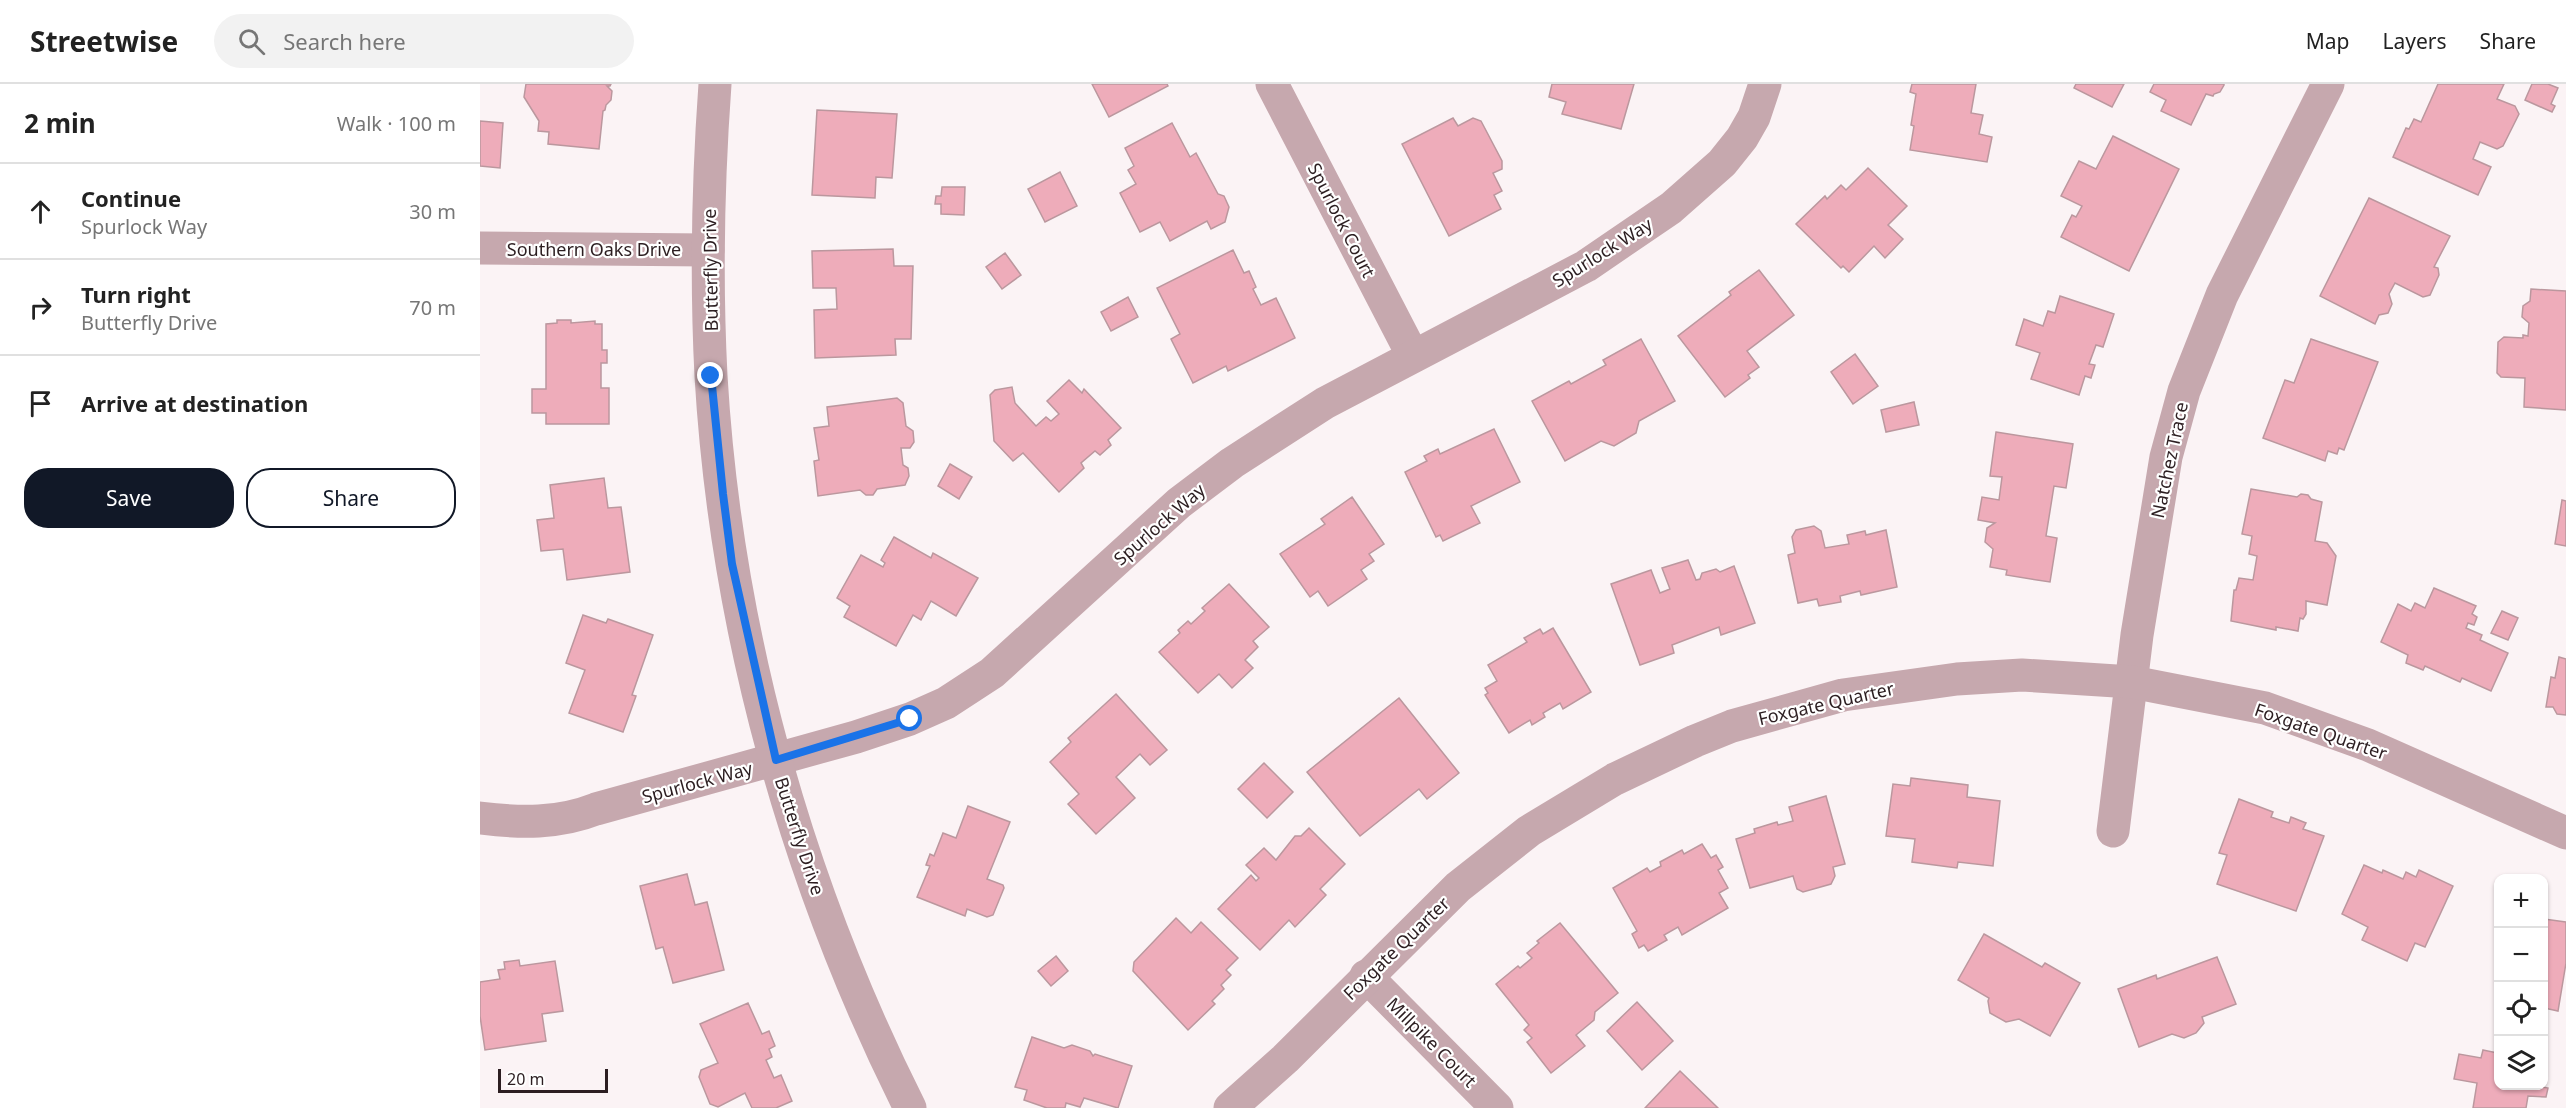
<!DOCTYPE html>
<meta charset="utf-8">
<style>
:root{--surface:#fff;--page:#f2f2f2;--text:#222;--muted:#767676;--line:#e0e0e0;--accent:#111827}
body{margin:0;font-family:"Noto Sans",sans-serif;background:var(--page);color:var(--text)}
.controls{position:absolute;right:18px;bottom:18px;display:grid;overflow:hidden;border-radius:12px;box-shadow:0 2px 4px #0004}
.controls button{width:54px;height:54px;display:grid;place-items:center;padding:0;border:0;border-bottom:2px solid var(--line);background:var(--surface);color:var(--text);font:30px sans-serif}
.scale{position:absolute;left:18px;bottom:15px;width:110px;box-sizing:border-box;padding-left:6px;border:3px solid #2c1e21;border-top:0;font-size:16px;line-height:21px;white-space:nowrap;color:#2c1e21;-webkit-text-stroke:4px #fff;paint-order:stroke}
.stop{position:absolute;width:18px;height:18px;margin:-14px;border:4px solid #1a73e8;border-radius:50%;background:#fff}
.stop.end{background:#1a73e8;border-color:#fff;box-shadow:0 2px 6px #0008}
.list{margin:0;padding:0;list-style:none}
h2{display:flex;justify-content:space-between;align-items:center;height:78px;margin:0;padding:0 24px;font-size:26px}
h2 small{font-size:20px;font-weight:400;color:var(--muted)}
.list li{display:grid;grid-template-columns:39px 1fr auto;gap:18px;align-items:center;box-sizing:border-box;height:96px;padding:0 24px;border-top:2px solid var(--line)}
.list b{display:block;font-size:22px;white-space:nowrap}
.list p{margin:0;font-size:20px;white-space:nowrap;color:var(--muted)}
.list em{font-size:20px;font-style:normal;color:var(--muted)}
.actions{display:flex;gap:12px;padding:18px 24px}
.actions a{flex:1;padding:14px 0;border:2px solid var(--accent);border-radius:24px;text-align:center;font-size:21px;color:var(--accent)}
.actions .main{background:var(--accent);color:#fff}
.icon{flex:none;width:33px;height:33px;fill:none;stroke:currentColor;stroke-width:2;stroke-linecap:round;stroke-linejoin:round}
.map{position:relative;flex:none;width:2086px;height:1024px;overflow:hidden}
header{display:flex;align-items:center;gap:36px;box-sizing:border-box;height:84px;padding:0 30px;background:var(--surface);border-bottom:2px solid var(--line)}
header strong{font-size:28px}
nav{display:flex;gap:33px;margin-inline-start:auto;font-size:21px}
.search{width:420px;height:54px;background:var(--page);display:flex;align-items:center;gap:15px;box-sizing:border-box;padding:0 21px;border-radius:33px;color:var(--muted);font-size:22px}
main{display:flex}
aside{flex:1;background:var(--surface)}
.map>svg:first-child{display:block}
.building{fill:#eeacba;stroke:#bb979e;stroke-width:1.5}
.lines{fill:none;stroke-linecap:round;stroke-linejoin:round}
.minor{stroke:#c6a8ae;stroke-width:33}
.tertiary{stroke:#c6a8ae;stroke-width:33}
.route{stroke:#1a73e8;stroke-width:8}
.labels{text-anchor:middle;dominant-baseline:central;stroke-width:4.5;stroke-linejoin:round;paint-order:stroke}
.street-label{font-size:18px;fill:#2c1e21;stroke:#fff}
</style>
<header>
<strong>Streetwise</strong>
<div class="search"><svg class="icon" aria-label="search" viewBox="0 0 24 24"><circle cx="10" cy="10" r="6"/><path d="M15 15l6 6"/></svg>Search here</div>
<nav><a>Map</a><a>Layers</a><a>Share</a></nav>
</header>
<main>
<aside>
<h2>2 min<small>Walk · 100 m</small></h2>
<ul class="list">
<li><svg class="icon" aria-label="ahead" viewBox="0 0 24 24"><path d="M12 20V5M6 11l6-6 6 6"/></svg><div><b>Continue</b><p>Spurlock Way</p></div><em>30 m</em></li>
<li><svg class="icon" aria-label="right" viewBox="0 0 24 24"><path d="M7 20v-9h11M14 6l5 5-5 5"/></svg><div><b>Turn right</b><p>Butterfly Drive</p></div><em>70 m</em></li>
<li><svg class="icon" aria-label="arrive" viewBox="0 0 24 24"><path d="M6 21V4h12l-3 4 3 4H6"/></svg><div><b>Arrive at destination</b></div></li>
</ul>
<div class="actions"><a class="main">Save</a><a>Share</a></div>
</aside>
<div class="map">
<svg width="2086" height="1024" viewBox="0 0 2086 1024">
<rect width="100%" height="100%" fill="#fbf3f5"/>
<g class="building">
<polygon points="46,0 131,0 130,2 127,2 132,7 131,16 126,21 125,26 123,27 119,65 68,60 69,48 58,47 59,37 44,13"/>
<polygon points="612,0 687,0 688,2 629,33"/>
<polygon points="1072,0 1154,0 1141,45 1082,30 1086,18 1069,13"/>
<polygon points="1432,0 1496,0 1491,29 1503,31 1499,50 1512,53 1507,78 1430,66 1434,42 1431,41 1436,10 1430,8"/>
<polygon points="1596,0 1644,0 1632,23 1594,4"/>
<polygon points="1674,0 1744,0 1744,1 1740,8 1734,10 1733,12 1726,10 1711,41 1681,27 1686,16 1670,8"/>
<polygon points="1958,0 2024,0 2017,15 2035,22 2039,30 2023,62 2017,65 2000,58 1993,75 2011,83 1998,111 1913,73 1926,44 1929,45 1934,35 1941,38"/>
<polygon points="2052,0 2068,0 2078,4 2071,20 2075,22 2072,28 2045,16"/>
<polygon points="337,26 417,30 412,94 396,93 395,114 332,111"/>
<polygon points="973,34 978,42 993,34 1001,37 1022,77 1022,85 1013,89 1022,107 1014,111 1021,125 969,152 922,60"/>
<polygon points="0,37 23,39 20,84 0,82"/>
<polygon points="692,39 710,73 716,69 738,110 744,112 749,123 745,138 731,145 727,137 690,157 680,138 660,148 640,109 656,100 648,86 654,82 645,64"/>
<polygon points="1633,52 1699,85 1649,187 1581,153 1592,131 1596,133 1602,122 1581,112 1599,77 1616,85"/>
<polygon points="1388,84 1427,122 1408,141 1423,155 1405,174 1394,162 1369,188 1363,182 1361,184 1316,140 1345,112 1347,115 1361,101 1366,106"/>
<polygon points="580,88 597,122 565,138 548,105"/>
<polygon points="462,103 485,103 484,131 461,130 461,120 455,120 456,112 461,112"/>
<polygon points="1889,114 1970,152 1954,183 1958,184 1959,191 1950,211 1943,213 1915,199 1909,210 1912,220 1908,229 1899,231 1895,240 1840,212"/>
<polygon points="413,165 414,182 433,182 431,255 415,255 416,271 335,274 334,226 357,225 356,204 333,204 332,167"/>
<polygon points="753,166 764,189 769,187 776,203 773,205 781,221 796,214 815,254 748,287 746,282 713,299 691,255 700,250 677,204"/>
<polygon points="525,169 541,191 522,205 506,183"/>
<polygon points="1279,186 1314,231 1267,267 1279,283 1268,291 1270,294 1245,313 1198,252 1251,211 1249,208"/>
<polygon points="2051,205 2086,207 2086,326 2044,323 2045,294 2021,293 2017,289 2018,258 2024,253 2043,254 2043,251 2048,252 2049,239 2042,233 2043,222 2050,217"/>
<polygon points="1580,212 1634,230 1623,263 1616,261 1609,280 1615,281 1611,294 1605,292 1599,311 1551,295 1560,269 1536,261 1544,235 1563,242 1568,227 1575,229"/>
<polygon points="648,213 658,233 631,247 621,228"/>
<polygon points="77,236 91,236 91,239 115,237 115,240 122,240 122,266 127,266 127,279 121,279 121,304 129,304 129,340 66,340 66,329 52,329 52,305 66,305 66,240 77,239"/>
<polygon points="1161,255 1195,317 1159,337 1156,349 1134,362 1121,357 1085,377 1052,317 1089,297 1091,300 1126,281 1123,276"/>
<polygon points="1831,255 1898,278 1864,366 1859,364 1857,370 1848,367 1845,377 1783,354 1805,296 1814,299"/>
<polygon points="1375,270 1398,302 1373,320 1351,288"/>
<polygon points="589,296 602,309 604,305 641,344 628,356 631,361 620,371 615,367 601,379 604,384 579,408 543,369 533,377 514,357 510,311 515,306 532,303 535,319 556,342 566,333 571,337 579,330 567,317"/>
<polygon points="417,314 423,319 426,342 433,347 434,358 430,364 421,364 423,381 428,384 429,392 425,401 397,405 393,411 386,411 380,406 338,412 334,377 339,376 334,344 349,342 347,323"/>
<polygon points="1434,318 1439,341 1406,348 1401,326"/>
<polygon points="1014,345 1040,398 991,422 1000,439 963,457 960,451 956,453 925,388 947,377 944,372 958,365 960,370"/>
<polygon points="1516,348 1593,360 1586,404 1574,402 1566,452 1577,454 1570,498 1526,491 1527,486 1510,483 1513,465 1505,458 1507,444 1515,439 1498,436 1502,413 1519,416 1522,393 1510,392"/>
<polygon points="470,380 492,393 479,415 458,402"/>
<polygon points="124,394 128,424 141,423 150,488 87,496 83,465 61,467 57,436 74,434 70,401"/>
<polygon points="1771,405 1817,413 1821,410 1828,411 1831,415 1842,418 1835,457 1847,459 1856,472 1847,521 1826,517 1826,530 1823,535 1820,534 1818,547 1796,543 1796,546 1751,537 1754,506 1756,506 1759,494 1773,496 1777,472 1769,470 1772,452 1762,450"/>
<polygon points="872,413 904,460 889,470 894,477 881,486 887,495 848,522 838,507 830,513 800,470 845,440 841,435"/>
<polygon points="2082,416 2086,417 2086,462 2075,460"/>
<polygon points="1334,442 1341,447 1345,464 1369,460 1367,451 1385,447 1386,451 1406,446 1417,503 1381,511 1380,507 1360,512 1361,518 1339,522 1337,515 1318,519 1308,471 1315,469 1312,453 1316,446"/>
<polygon points="414,453 451,474 453,469 498,494 476,532 451,517 441,536 433,531 416,562 364,533 370,522 357,514 381,471 403,483 405,479 401,476"/>
<polygon points="1208,476 1216,496 1220,495 1222,489 1236,485 1240,488 1254,482 1275,539 1241,551 1239,543 1192,561 1194,569 1160,581 1131,500 1171,486 1180,509 1190,505 1182,484"/>
<polygon points="749,500 789,543 773,557 778,563 765,576 773,584 752,604 739,590 718,609 679,568 700,549 698,546 708,537 711,540 725,527 722,524"/>
<polygon points="1954,504 1996,522 1992,530 1997,533 1994,541 1988,539 1986,544 2002,551 2000,556 2028,569 2011,607 1982,594 1980,598 1945,582 1943,586 1926,579 1928,571 1901,558 1918,520 1931,527 1935,519 1945,524"/>
<polygon points="2022,527 2038,534 2028,556 2011,549"/>
<polygon points="103,531 126,539 128,535 173,551 152,611 156,612 143,648 89,629 105,586 86,579"/>
<polygon points="1073,544 1111,608 1083,625 1080,619 1063,629 1065,633 1052,641 1050,636 1029,649 1005,611 1008,609 1005,604 1017,597 1008,581 1047,558 1044,554 1060,545 1063,550"/>
<polygon points="2079,573 2086,575 2086,631 2077,630 2073,623 2066,623 2071,593 2075,594"/>
<polygon points="636,610 687,666 670,681 660,670 636,693 655,714 616,750 588,720 599,710 570,678 591,658 588,654"/>
<polygon points="919,614 979,689 947,715 939,705 880,752 827,688"/>
<polygon points="784,679 813,708 787,734 758,705"/>
<polygon points="1431,694 1488,701 1487,713 1520,717 1513,782 1478,778 1477,784 1432,778 1435,755 1406,752 1413,700 1430,702"/>
<polygon points="1346,712 1365,780 1353,783 1355,792 1351,800 1323,808 1317,805 1313,792 1270,804 1256,755 1275,749 1274,745 1297,738 1298,741 1313,737 1309,723"/>
<polygon points="1759,715 1793,728 1791,733 1809,739 1811,733 1826,739 1823,745 1844,752 1816,827 1737,800 1747,771 1739,769"/>
<polygon points="488,722 530,738 507,795 523,801 524,804 513,831 507,833 487,825 485,832 437,813 450,782 446,781 450,770 454,772 463,749 476,754"/>
<polygon points="829,744 865,780 840,805 846,811 815,843 809,836 780,866 738,825 771,791 776,797 779,794 766,781 784,764 796,776 815,752 821,752"/>
<polygon points="1222,760 1231,774 1236,771 1243,783 1238,786 1248,804 1239,809 1248,824 1202,851 1198,843 1184,851 1187,856 1168,867 1164,861 1159,864 1152,850 1157,847 1133,804 1167,784 1170,788 1181,782 1180,778 1202,766 1204,770"/>
<polygon points="1884,781 1902,789 1903,786 1923,795 1926,788 1936,793 1939,786 1973,802 1945,863 1935,859 1927,877 1882,856 1888,843 1862,830"/>
<polygon points="207,790 215,821 227,818 244,886 193,899 183,863 176,865 160,802"/>
<polygon points="696,834 711,849 721,838 758,874 746,886 751,891 741,901 744,905 732,917 735,920 708,946 653,887 654,878"/>
<polygon points="2064,835 2086,838 2086,879 2078,927 2064,924"/>
<polygon points="1080,839 1138,909 1115,928 1114,936 1096,951 1105,962 1071,989 1047,958 1052,954 1044,946 1049,941 1016,900 1038,882 1040,884 1052,874 1047,869 1059,859 1057,857"/>
<polygon points="1504,850 1562,883 1565,879 1600,899 1570,952 1539,935 1526,938 1510,929 1508,917 1509,914 1478,896"/>
<polygon points="576,872 588,887 571,902 558,887"/>
<polygon points="1737,873 1756,920 1722,933 1724,939 1716,949 1704,954 1692,950 1659,963 1638,905 1676,891 1677,895"/>
<polygon points="39,876 40,882 75,877 83,927 62,930 66,957 5,966 0,932 0,898 20,895 18,886 25,885 24,878"/>
<polygon points="1157,918 1193,957 1162,986 1127,947"/>
<polygon points="268,919 282,950 289,947 295,962 289,965 292,973 286,976 294,994 301,991 312,1017 296,1024 272,1024 265,1009 238,1023 230,1020 219,993 221,986 238,979 220,940"/>
<polygon points="552,953 584,964 592,961 610,967 613,972 615,970 652,982 638,1024 604,1014 600,1023 586,1019 585,1024 567,1024 544,1016 547,1006 535,1003"/>
<polygon points="2003,966 2018,969 2018,1002 2057,1002 2068,1004 2066,1013 2048,1012 2046,1024 1993,1024 1997,999 1974,995 1979,970 2001,974"/>
<polygon points="1200,987 1238,1024 1165,1024"/>
</g>
<g class="lines">
<g class="minor">
<polyline points="792,0 933,272"/>
<polyline points="0,164 228,166"/>
<path d="M0 734C40 739 78 740 116 725L376 653 430 635 466 619 512 589 699 419 752 379 845 319 1106 182 1191 124 1242 79 1262 54 1274 33 1285 0"/>
<polyline points="1633,747 1657,551 1686,373 1704,307 1742,211 1848,0"/>
<polyline points="886,892 1017,1024"/>
<polyline points="750,1024 805,975 978,803 1049,747 1135,695 1215,657 1252,642 1363,611 1477,595 1542,591 1652,598 1785,624 1888,661 2086,749"/>
</g>
<path class="tertiary" d="M235 0C228 97 226 194 231 292 246 546 316 797 430 1024"/>
</g>
<g class="lines">
<polyline class="route" points="231,292 243,410 252,480 296,676 430,635"/>
</g>
<g class="labels">
<g class="street-label">
<text transform="translate(862 136) rotate(63)">Spurlock Court</text>
<text x="114" y="165">Southern Oaks Drive</text>
<text transform="translate(1122 168) rotate(-32)">Spurlock Way</text>
<text transform="translate(230 186) rotate(-91)">Butterfly Drive</text>
<text transform="translate(1689 376) rotate(-78)">Natchez Trace</text>
<text transform="translate(679 440) rotate(-41)">Spurlock Way</text>
<text transform="translate(1346 619) rotate(-13)">Foxgate Quarter</text>
<text transform="translate(1841 647) rotate(19)">Foxgate Quarter</text>
<text transform="translate(217 698) rotate(-15)">Spurlock Way</text>
<text transform="translate(320 752) rotate(72)">Butterfly Drive</text>
<text transform="translate(916 864) rotate(-44)">Foxgate Quarter</text>
<text transform="translate(952 958) rotate(45)">Millpike Court</text>
</g>
</g>
</svg>
<div class="controls">
<button>+</button>
<button>−</button>
<button><svg class="icon" aria-label="locate" viewBox="0 0 24 24"><circle cx="12" cy="12" r="6"/><path d="M12 2v4M12 18v4M2 12h4M18 12h4"/></svg></button>
<button><svg class="icon" aria-label="layers" viewBox="0 0 24 24"><path d="M12 4l9 5-9 5-9-5zM3 14l9 5 9-5"/></svg></button>
</div>
<div class="scale">20 m</div>
<div class="stop" style="left:430px;top:635px"></div>
<div class="stop end" style="left:231px;top:292px"></div>
</div>
</main>
